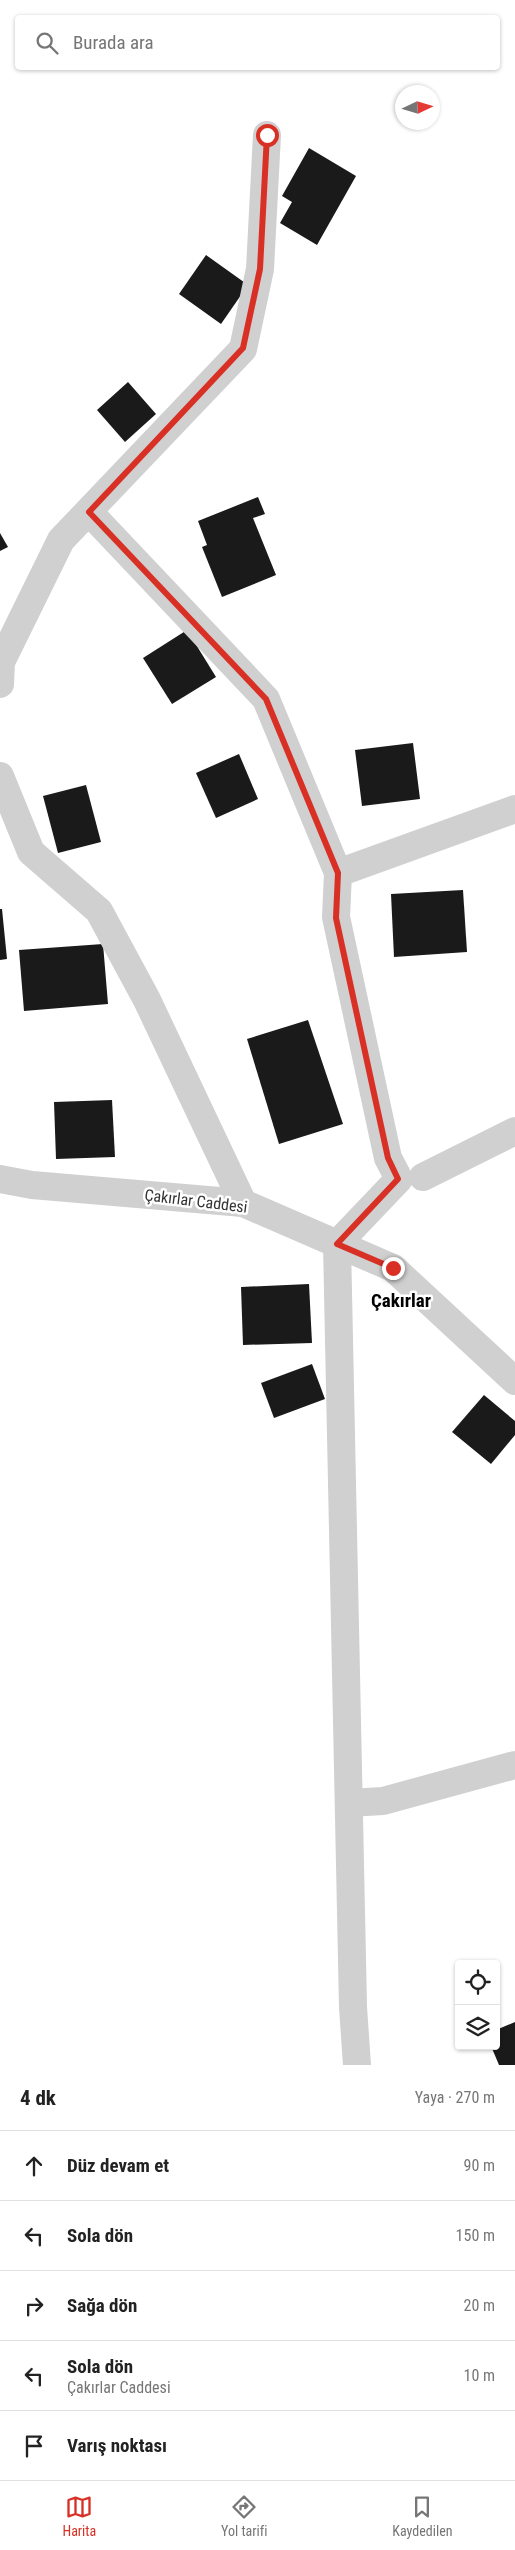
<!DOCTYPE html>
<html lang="tr">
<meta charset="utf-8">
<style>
:root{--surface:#fff;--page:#f2f2f2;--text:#222;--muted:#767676;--line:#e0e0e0;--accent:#d93025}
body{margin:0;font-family:"Roboto Condensed",sans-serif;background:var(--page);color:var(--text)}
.controls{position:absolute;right:15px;bottom:15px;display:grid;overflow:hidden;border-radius:5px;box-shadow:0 1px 4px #0004}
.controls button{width:45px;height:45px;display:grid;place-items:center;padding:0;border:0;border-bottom:1px solid var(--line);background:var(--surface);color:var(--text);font:25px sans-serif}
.compass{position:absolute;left:395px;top:85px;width:45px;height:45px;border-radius:50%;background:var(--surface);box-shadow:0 1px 4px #0004;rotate:86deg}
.stop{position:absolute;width:15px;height:15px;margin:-11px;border:4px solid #d93025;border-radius:50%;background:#fff}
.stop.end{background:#d93025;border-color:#fff;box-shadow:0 1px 5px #0008}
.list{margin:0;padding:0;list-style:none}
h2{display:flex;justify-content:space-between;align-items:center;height:65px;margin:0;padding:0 20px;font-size:21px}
h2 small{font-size:16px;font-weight:400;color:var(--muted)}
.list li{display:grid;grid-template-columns:32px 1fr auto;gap:15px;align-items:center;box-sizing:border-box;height:70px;padding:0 20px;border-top:1px solid var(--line)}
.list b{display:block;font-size:19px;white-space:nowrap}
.list p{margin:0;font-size:16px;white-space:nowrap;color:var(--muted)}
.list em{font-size:16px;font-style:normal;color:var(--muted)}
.icon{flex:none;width:28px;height:28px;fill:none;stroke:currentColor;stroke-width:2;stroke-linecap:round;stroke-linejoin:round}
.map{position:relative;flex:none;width:515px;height:2065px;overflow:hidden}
.search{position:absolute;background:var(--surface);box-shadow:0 1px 4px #0004;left:15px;right:15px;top:15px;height:55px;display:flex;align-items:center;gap:12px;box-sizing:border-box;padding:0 18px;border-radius:5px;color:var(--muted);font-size:19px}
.sheet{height:415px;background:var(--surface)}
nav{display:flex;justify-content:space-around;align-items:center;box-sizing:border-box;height:70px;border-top:1px solid var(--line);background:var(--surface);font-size:14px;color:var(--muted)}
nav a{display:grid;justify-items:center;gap:2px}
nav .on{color:var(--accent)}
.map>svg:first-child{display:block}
.building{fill:#1a1a1a}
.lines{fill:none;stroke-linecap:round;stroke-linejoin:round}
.minor{stroke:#d0d0d0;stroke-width:28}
.tertiary{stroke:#d0d0d0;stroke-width:28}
.route{stroke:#d93025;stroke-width:6}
.labels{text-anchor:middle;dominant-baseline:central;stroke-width:5;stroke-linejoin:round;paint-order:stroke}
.street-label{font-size:16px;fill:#333;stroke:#fff}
.quarter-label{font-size:19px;font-weight:bold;fill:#000;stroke:#fff}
</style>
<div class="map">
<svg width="515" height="2065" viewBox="0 0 515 2065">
<rect width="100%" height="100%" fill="#fff"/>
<g class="building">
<polygon points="309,148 356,176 317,245 280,223 292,202 282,196"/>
<polygon points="206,255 248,285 221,324 179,294"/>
<polygon points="128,382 156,414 125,442 97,410"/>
<polygon points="258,497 265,514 253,518 276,575 222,597 202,547 207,545 198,521"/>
<polygon points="0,533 8,547 0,551"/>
<polygon points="187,630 216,677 172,704 143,658"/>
<polygon points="413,743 420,799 362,806 355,750"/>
<polygon points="239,754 258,799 216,818 196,773"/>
<polygon points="86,785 101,842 58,853 43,796"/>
<polygon points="463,890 467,952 394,957 391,894"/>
<polygon points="0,909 2,909 7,959 0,960"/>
<polygon points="103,944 108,1004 24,1011 19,950"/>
<polygon points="308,1020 343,1124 279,1144 247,1039"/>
<polygon points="112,1100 115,1157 56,1159 54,1102"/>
<polygon points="309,1284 312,1343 243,1345 241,1287"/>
<polygon points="312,1364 325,1399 274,1418 261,1383"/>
<polygon points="484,1395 515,1421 515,1435 491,1464 452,1432"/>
<polygon points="515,2022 515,2065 499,2065 491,2046 496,2046 496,2030"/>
</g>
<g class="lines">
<g class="minor">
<polyline points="89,512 266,699 338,873 336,917 388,1158 399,1179 337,1244 353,2007 357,2065"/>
<polyline points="0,684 1,662 61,540 243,349 260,269 267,135"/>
<polyline points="0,776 31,852 99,911 147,1000 243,1203"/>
<polyline points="338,873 515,809"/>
<polyline points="423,1177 515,1131"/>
<polyline points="349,1803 383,1801 515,1765"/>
</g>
<polyline class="tertiary" points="0,1179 32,1185 243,1203 393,1268 515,1381"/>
</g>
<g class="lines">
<polyline class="route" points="267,135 260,269 243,348 89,512 266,699 338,873 336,918 388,1158 398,1179 337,1244 393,1268"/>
</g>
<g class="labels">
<g class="street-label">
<text transform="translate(196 1201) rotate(7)">Çakırlar Caddesi</text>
</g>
<g class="quarter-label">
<text x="401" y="1300">Çakırlar</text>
</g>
</g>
</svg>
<div class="controls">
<button><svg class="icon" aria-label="locate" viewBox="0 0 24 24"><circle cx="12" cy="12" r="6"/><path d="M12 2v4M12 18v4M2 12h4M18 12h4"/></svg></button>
<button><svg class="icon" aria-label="layers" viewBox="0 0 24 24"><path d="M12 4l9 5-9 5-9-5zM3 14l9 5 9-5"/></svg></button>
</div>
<svg class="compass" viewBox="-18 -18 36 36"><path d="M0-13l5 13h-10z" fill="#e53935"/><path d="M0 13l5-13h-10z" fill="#767676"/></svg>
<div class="stop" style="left:267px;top:135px"></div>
<div class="stop end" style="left:393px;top:1268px"></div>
<div class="search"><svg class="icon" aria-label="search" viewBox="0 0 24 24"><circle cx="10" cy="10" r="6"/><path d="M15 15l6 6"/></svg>Burada ara</div>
</div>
<section class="sheet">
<h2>4 dk<small>Yaya · 270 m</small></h2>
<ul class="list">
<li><svg class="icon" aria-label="ahead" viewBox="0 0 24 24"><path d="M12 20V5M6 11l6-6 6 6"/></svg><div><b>Düz devam et</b></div><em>90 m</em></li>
<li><svg class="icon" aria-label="left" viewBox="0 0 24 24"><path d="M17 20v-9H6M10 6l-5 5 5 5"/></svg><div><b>Sola dön</b></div><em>150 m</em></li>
<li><svg class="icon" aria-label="right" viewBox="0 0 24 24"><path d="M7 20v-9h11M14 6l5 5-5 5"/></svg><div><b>Sağa dön</b></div><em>20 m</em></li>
<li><svg class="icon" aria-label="left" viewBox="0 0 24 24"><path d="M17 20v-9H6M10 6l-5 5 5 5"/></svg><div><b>Sola dön</b><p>Çakırlar Caddesi</p></div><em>10 m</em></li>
<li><svg class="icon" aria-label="arrive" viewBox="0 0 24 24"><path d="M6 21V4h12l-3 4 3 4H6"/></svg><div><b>Varış noktası</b></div></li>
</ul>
</section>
<nav>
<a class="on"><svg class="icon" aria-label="map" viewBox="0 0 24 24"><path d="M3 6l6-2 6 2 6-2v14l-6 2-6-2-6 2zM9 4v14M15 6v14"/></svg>Harita</a>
<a><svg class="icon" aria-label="directions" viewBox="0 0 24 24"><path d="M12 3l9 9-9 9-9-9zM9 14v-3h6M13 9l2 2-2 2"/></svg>Yol tarifi</a>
<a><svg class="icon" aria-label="saved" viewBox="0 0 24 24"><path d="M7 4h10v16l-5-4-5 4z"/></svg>Kaydedilen</a>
</nav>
